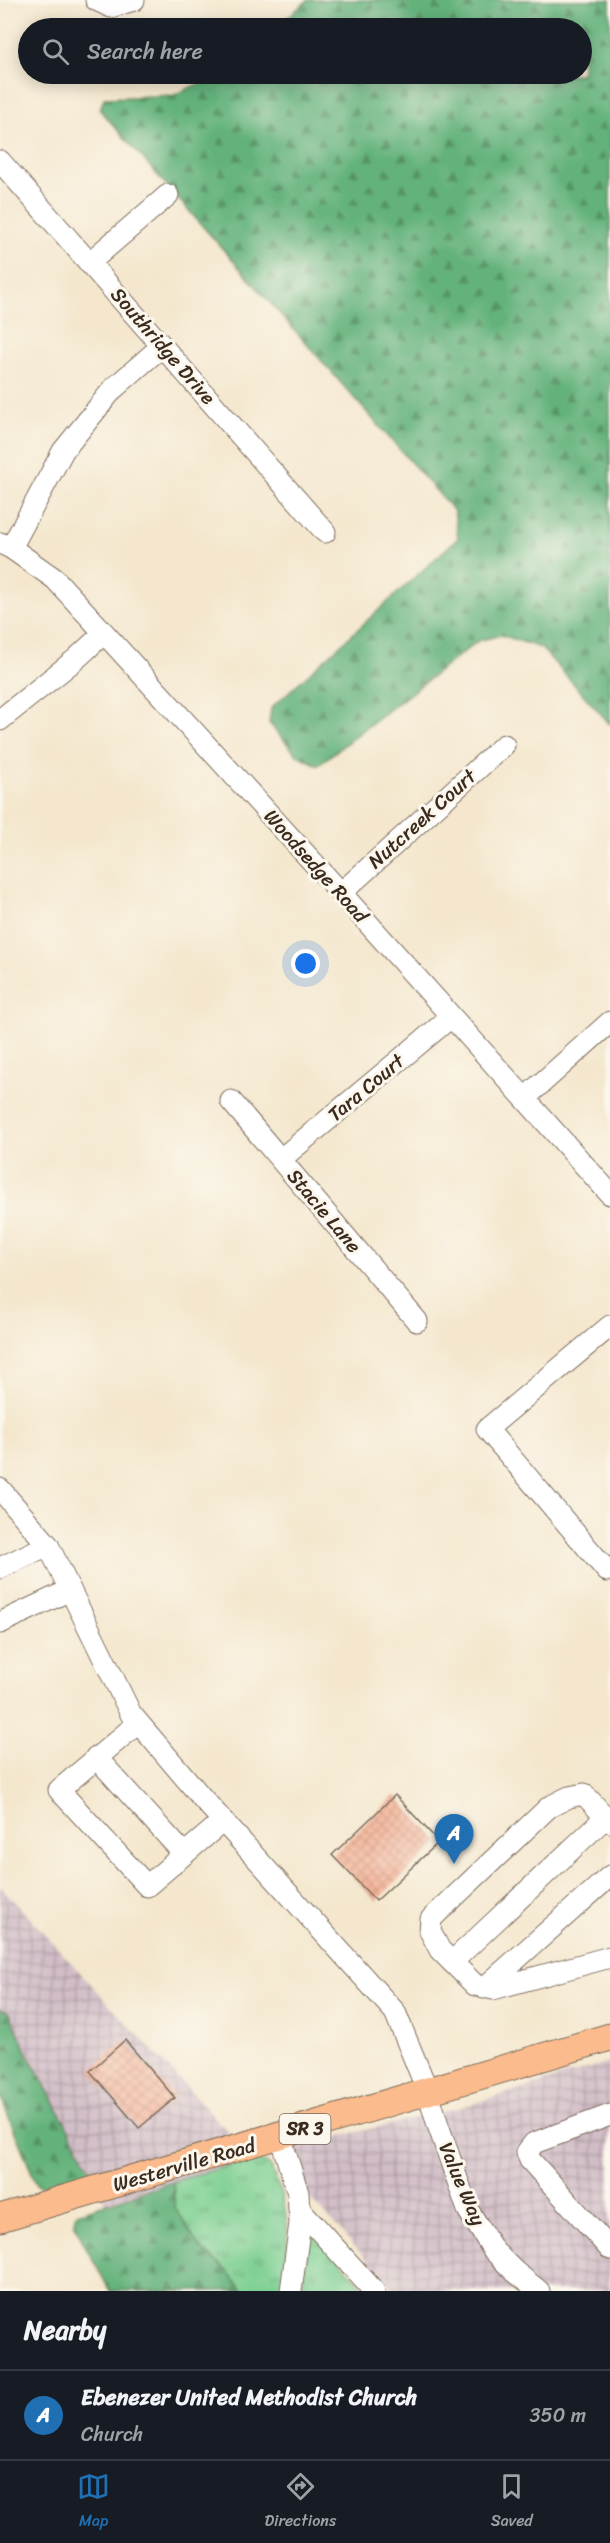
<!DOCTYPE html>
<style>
:root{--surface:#171b24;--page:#242831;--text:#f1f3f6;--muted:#9ea1a6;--line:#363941;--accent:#1f6fb2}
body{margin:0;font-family:Sriracha,sans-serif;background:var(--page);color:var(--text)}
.you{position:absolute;left:306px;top:964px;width:21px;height:21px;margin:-15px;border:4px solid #fff;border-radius:50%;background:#1a73e8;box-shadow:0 0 0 9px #1a73e833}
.badge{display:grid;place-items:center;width:39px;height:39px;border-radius:50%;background:var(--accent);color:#fff;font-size:20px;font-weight:700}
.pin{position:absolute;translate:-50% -50px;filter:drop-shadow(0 2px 3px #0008)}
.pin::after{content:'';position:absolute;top:32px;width:21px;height:18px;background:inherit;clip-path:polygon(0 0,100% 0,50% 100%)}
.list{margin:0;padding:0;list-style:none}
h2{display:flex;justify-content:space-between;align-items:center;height:78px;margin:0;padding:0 24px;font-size:26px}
h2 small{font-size:20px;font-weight:400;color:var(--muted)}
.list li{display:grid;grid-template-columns:39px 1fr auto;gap:18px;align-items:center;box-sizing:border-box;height:90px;padding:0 24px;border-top:2px solid var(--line)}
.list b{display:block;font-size:22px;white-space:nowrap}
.list p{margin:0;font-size:20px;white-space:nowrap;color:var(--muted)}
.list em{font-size:20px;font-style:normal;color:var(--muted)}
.icon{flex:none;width:33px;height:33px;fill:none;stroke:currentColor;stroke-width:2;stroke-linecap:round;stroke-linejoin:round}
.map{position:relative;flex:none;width:610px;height:2291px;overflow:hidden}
.search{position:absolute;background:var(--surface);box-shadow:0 3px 15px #0003;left:18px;right:18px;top:18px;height:66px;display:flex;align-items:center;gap:15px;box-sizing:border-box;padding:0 21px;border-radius:33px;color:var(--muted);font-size:22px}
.sheet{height:168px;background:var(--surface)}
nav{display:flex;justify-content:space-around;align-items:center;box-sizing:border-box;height:84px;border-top:2px solid var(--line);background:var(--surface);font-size:16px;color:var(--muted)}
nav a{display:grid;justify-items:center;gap:3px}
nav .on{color:var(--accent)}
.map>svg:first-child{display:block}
.industrial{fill:url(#industrial-grid)}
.grass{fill:url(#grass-tufts);stroke:#5b7c58;stroke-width:1.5}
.forest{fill:url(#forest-firs);stroke:#506e4c;stroke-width:1.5}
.building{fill:url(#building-cross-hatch)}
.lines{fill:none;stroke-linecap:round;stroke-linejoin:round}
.minor-casing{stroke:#7c6c5c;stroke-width:23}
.major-casing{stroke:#7c6c5c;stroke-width:29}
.minor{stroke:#fff;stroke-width:21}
.major{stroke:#fbbb8c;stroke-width:27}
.labels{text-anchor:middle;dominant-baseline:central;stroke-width:6;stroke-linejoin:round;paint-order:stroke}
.shield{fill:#fbf7ec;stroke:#75685c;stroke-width:1.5}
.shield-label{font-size:18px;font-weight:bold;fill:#3b2a1e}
.street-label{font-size:20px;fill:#3b2a1e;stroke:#fbf7ec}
</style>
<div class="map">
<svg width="610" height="2291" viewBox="0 0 610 2291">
<defs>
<pattern id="industrial-grid" width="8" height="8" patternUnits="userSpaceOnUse" patternTransform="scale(1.5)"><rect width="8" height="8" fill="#d2bdc7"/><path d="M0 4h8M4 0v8" fill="none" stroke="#ac9aa1"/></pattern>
<pattern id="grass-tufts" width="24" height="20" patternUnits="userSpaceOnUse" patternTransform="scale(1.5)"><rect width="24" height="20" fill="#7bcf91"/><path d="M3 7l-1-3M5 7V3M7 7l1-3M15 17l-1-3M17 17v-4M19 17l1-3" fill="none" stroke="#66a876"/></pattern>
<pattern id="forest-firs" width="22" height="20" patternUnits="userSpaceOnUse" patternTransform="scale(1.5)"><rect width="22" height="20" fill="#64b27b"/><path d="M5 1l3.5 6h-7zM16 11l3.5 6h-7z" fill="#549164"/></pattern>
<pattern id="building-cross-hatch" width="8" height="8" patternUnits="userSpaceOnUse" patternTransform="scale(1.5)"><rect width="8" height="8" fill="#f4ae92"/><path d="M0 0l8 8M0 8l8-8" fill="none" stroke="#c78e77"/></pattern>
</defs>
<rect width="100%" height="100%" fill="#fbf7ec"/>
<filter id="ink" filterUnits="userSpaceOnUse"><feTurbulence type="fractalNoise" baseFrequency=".0167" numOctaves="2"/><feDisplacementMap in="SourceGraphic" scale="12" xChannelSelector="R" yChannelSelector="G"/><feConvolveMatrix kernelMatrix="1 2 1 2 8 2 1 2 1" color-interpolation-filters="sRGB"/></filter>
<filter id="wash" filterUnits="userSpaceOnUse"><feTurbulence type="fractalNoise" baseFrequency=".008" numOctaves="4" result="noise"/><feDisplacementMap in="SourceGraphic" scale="24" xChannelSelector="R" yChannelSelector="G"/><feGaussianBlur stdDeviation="1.35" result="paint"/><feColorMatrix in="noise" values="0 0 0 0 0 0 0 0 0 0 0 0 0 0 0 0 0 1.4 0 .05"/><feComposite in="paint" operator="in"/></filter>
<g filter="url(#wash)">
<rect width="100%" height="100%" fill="#f4e7ce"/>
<g class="industrial">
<polygon points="0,1886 230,2134 253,2158 105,2204 94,2176 28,2054 10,2013 0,2009"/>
<polygon points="610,2062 610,2291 396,2291 269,2153 462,2107"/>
</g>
<g class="grass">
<path d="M253 2158 268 2164C294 2209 288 2242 284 2291H243L228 2272 199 2247 175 2208 173 2182Z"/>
<polygon points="311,2227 367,2291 301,2291"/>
</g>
<g class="forest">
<polygon points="308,0 610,0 610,724 541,648 501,635 478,641 318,765 297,755 269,723 271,708 458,538 454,511 100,110 104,98 174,95 220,74 582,74 582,28 275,28"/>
<polygon points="0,2009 10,2013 28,2054 94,2176 50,2188 37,2185 0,2096"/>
<polygon points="173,2182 175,2208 199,2247 228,2272 243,2291 110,2291 74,2225 77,2213"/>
</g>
<g id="blocks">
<g class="building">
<polygon points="395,1795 439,1842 376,1901 332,1855"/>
<polygon points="125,2040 175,2098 139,2128 90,2071"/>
</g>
</g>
</g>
<g filter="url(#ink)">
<use href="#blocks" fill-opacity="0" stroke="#7c6c5c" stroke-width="1.5"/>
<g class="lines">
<g class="minor-casing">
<g id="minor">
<polyline points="96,0 111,7 134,0"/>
<polyline points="0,161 325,532"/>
<polyline points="90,262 168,195"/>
<polyline points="0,543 11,548 55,579 341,893 610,1194"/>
<polyline points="11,548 63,451 113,389 162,346"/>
<polyline points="0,720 76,659 104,633"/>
<polyline points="341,893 504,745"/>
<polyline points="525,1098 610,1022"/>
<polyline points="231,1101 417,1321"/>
<polyline points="281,1159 451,1017"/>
<polyline points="610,1326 487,1429 607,1571 610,1568"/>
<polyline points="0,1489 48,1545 131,1714 204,1800 395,2012 428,2092 438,2125 468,2210 494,2251 514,2271 539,2291"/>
<polyline points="0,1568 48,1545"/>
<polyline points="0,1623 70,1590"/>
<polyline points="138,1723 59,1790 147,1886 223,1821"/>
<polyline points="96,1757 184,1854"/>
<polyline points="610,1822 584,1794 569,1797 549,1807 431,1919 430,1931 440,1950 475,1985 493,1989 610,1957"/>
<polyline points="452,1962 607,1816"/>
<polyline points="484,1988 610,1876"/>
<polyline points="610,2115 534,2143 527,2152 530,2160 610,2249"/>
<polyline points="280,2136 298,2193 300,2223 291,2291"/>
<polyline points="299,2208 374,2291"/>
</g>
</g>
<g class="major-casing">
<polyline id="major" points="0,2218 610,2037"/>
</g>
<use href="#minor" class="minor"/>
<use href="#major" class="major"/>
</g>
</g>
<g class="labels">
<rect class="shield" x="279.5" y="2114" width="51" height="30" rx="4.5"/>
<g class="shield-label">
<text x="305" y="2129">SR 3</text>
</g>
<g class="street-label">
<text transform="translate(163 346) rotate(49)">Southridge Drive</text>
<text transform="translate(422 819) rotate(-42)">Nutcreek Court</text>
<text transform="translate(316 866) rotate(48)">Woodsedge Road</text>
<text transform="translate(366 1088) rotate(-40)">Tara Court</text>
<text transform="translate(324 1211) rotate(50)">Stacie Lane</text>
<text transform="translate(184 2165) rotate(-16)">Westerville Road</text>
<text transform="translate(462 2184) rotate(67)">Value Way</text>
</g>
</g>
</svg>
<div class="you"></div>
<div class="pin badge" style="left:454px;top:1864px">A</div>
<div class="search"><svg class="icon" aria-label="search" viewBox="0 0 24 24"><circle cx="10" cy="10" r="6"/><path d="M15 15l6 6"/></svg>Search here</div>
</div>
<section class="sheet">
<h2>Nearby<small></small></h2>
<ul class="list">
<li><span class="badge">A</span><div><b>Ebenezer United Methodist Church</b><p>Church</p></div><em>350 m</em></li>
</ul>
</section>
<nav>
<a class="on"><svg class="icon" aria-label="map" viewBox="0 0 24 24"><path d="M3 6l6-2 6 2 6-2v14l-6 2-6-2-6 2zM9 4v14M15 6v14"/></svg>Map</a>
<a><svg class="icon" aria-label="directions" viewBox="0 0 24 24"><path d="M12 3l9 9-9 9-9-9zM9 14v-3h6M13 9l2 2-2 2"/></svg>Directions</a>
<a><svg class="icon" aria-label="saved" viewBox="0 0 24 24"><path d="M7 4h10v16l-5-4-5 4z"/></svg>Saved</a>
</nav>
